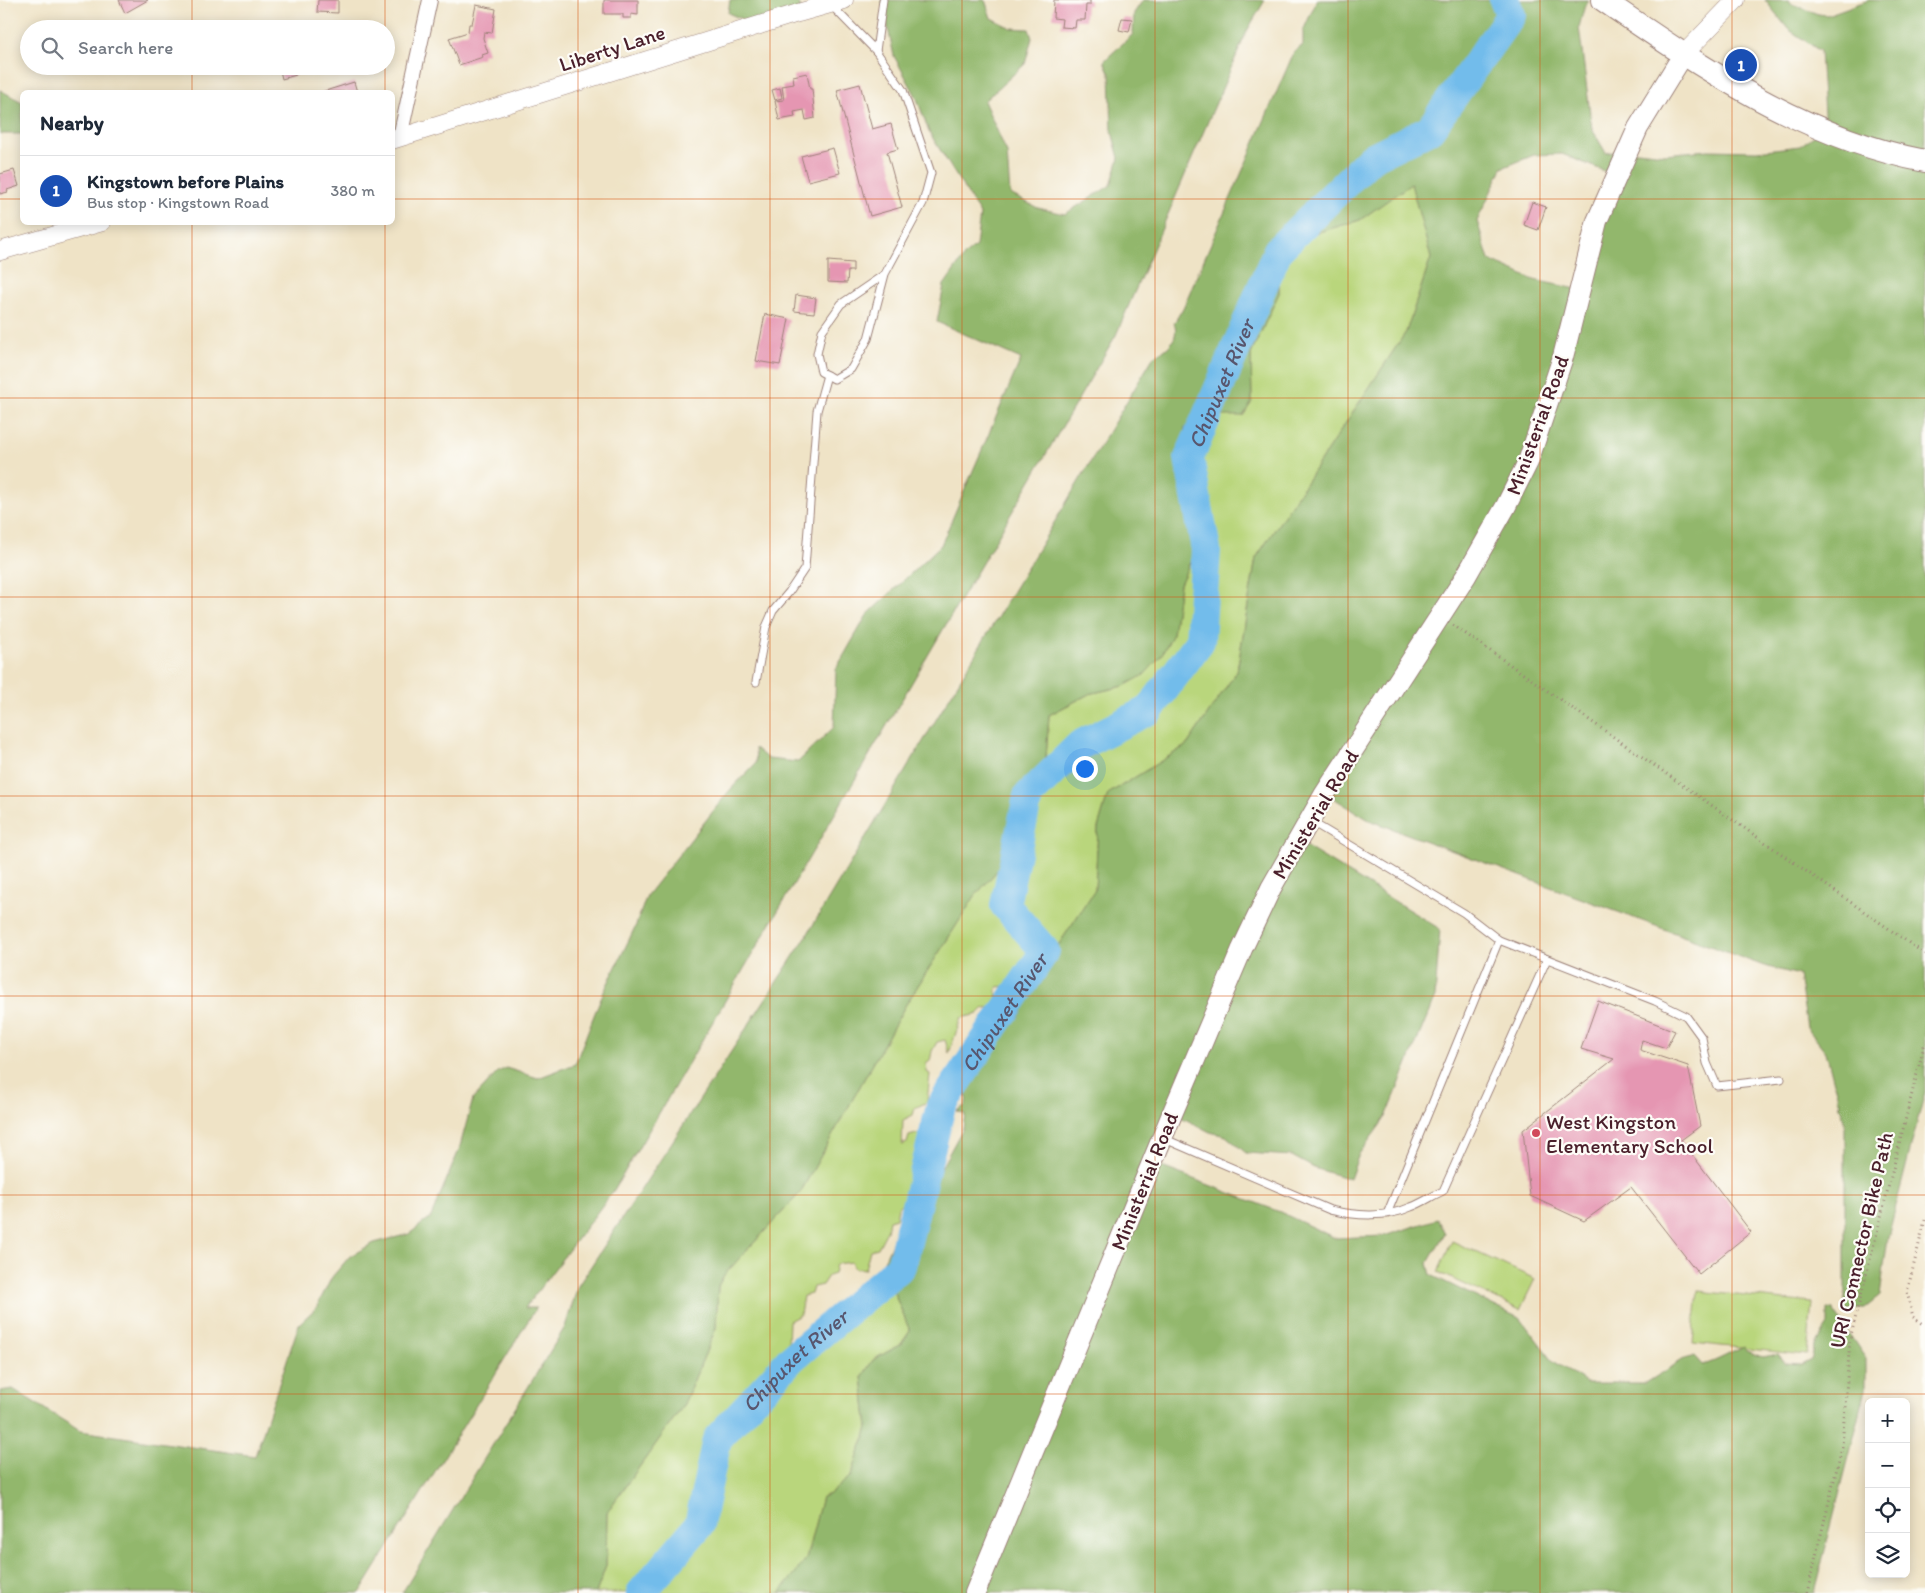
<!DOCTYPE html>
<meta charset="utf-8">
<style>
:root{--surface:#fff;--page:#f6f6f7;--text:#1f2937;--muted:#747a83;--line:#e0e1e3;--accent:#b45309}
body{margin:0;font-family:Itim,sans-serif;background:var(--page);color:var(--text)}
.controls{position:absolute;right:15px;bottom:15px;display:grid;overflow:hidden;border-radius:8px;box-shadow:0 2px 12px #0003}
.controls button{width:45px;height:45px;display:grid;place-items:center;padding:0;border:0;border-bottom:1px solid var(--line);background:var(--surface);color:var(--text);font:25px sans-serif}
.you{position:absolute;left:1084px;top:768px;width:18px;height:18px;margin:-12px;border:4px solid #fff;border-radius:50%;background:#1a73e8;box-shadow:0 0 0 8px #1a73e833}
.badge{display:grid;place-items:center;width:32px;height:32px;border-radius:50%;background:var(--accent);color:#fff;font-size:16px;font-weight:700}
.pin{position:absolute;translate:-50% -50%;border:2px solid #fff;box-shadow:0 1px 5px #0006}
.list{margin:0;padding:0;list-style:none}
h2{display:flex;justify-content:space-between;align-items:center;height:65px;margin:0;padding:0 20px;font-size:21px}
h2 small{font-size:16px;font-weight:400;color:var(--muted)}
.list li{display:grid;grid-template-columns:32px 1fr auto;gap:15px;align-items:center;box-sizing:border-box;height:70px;padding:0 20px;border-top:1px solid var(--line)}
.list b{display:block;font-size:19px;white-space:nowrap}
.list p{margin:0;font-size:16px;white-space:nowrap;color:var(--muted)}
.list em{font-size:16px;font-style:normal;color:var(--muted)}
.icon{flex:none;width:28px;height:28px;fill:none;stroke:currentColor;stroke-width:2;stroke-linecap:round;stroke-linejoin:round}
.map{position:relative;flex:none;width:1925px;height:1593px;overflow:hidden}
.search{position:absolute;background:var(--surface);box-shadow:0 2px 12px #0003;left:20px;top:20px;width:375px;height:55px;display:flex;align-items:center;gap:12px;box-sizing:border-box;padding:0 18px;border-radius:28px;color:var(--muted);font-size:19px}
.panel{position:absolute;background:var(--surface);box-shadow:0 2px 12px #0003;left:20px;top:90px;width:375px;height:135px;border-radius:8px}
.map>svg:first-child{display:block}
.green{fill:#b9d67c;stroke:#827a54}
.forest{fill:#92b76c;stroke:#6e6b4c;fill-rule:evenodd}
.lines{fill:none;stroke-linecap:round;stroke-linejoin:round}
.river{stroke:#72bceb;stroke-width:30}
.building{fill:#e596b2}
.service-casing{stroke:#9c8178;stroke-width:9}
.minor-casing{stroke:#9c8178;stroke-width:16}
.tertiary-casing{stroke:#9c8178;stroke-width:19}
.secondary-casing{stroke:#9c8178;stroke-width:22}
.primary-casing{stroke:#9c8178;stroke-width:24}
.path{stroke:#9c8178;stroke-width:3;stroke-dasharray:1 4;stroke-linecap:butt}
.service{stroke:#fff;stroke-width:7}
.minor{stroke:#fff;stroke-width:14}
.tertiary{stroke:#fff;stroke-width:18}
.secondary{stroke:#fff;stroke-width:20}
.primary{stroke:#fff;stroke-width:22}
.grid{fill:none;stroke:#d8530f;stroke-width:1;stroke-opacity:0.55}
.poi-dot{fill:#d1495b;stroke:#fdfcf7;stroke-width:2}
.labels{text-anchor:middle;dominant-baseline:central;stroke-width:4.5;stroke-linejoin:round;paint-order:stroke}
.street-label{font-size:21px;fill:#4a1f2b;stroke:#fdfcf7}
.poi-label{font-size:21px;fill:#4a1f2b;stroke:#fdfcf7;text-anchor:start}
.water-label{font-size:22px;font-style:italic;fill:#58566e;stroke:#fdfcf7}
</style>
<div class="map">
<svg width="1925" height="1593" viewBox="0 0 1925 1593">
<rect width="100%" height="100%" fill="#fdfcf7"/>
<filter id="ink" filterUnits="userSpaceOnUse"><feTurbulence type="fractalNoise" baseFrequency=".02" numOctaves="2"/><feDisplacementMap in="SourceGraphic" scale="10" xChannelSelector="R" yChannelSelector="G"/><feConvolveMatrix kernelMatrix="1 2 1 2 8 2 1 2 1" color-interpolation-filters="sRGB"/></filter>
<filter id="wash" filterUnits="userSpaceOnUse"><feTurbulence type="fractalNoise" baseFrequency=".0096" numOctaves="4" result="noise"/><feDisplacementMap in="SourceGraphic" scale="20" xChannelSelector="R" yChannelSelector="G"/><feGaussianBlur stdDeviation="1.12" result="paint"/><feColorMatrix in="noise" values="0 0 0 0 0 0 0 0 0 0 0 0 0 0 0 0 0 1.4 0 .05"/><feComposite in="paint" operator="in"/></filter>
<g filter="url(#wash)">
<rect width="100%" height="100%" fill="#efe3c6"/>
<g class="green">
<polygon points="1411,183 1431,258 1406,332 1256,558 1237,671 1187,745 1108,794 1098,828 1095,890 1055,950 1049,968 1035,978 1025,975 1020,978 1019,985 997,987 996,1007 984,1008 978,1014 961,1018 949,1053 945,1040 937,1042 932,1051 930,1061 926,1064 927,1072 930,1074 927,1102 915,1108 913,1115 903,1120 902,1145 907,1143 909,1136 924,1132 924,1136 921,1165 915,1167 906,1199 898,1207 896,1218 889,1220 887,1231 878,1248 870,1250 865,1269 854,1268 851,1262 836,1264 834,1274 828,1276 822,1285 813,1287 811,1294 803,1296 800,1315 789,1321 788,1346 782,1348 778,1366 786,1370 793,1368 847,1302 878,1275 892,1288 910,1331 901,1344 873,1360 862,1377 868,1428 851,1477 830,1494 822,1497 806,1559 780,1593 596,1593 606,1566 607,1512 683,1406 716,1328 718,1286 724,1275 800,1193 905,1006 975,896 1002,865 1003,850 1017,813 1045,772 1049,715 1089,694 1124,686 1173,634 1180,584 1199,543 1191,459 1183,442 1185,428 1199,415 1252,402 1251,354 1279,293 1279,281 1291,249 1312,234 1360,220"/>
<polygon points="1452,1241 1535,1279 1520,1310 1438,1272"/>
<polygon points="1698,1291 1812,1303 1807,1355 1693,1343"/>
</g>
<g class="forest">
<polygon points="730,0 798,0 803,16 760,27 728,13"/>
<polygon points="882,0 985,0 991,18 1011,28 1029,29 1032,38 1025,64 984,101 1007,153 1010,194 1038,208 1065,214 1111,185 1119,158 1112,132 1110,74 1104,61 1133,34 1134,13 1143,0 1265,0 1247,31 1116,335 614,1190 525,1308 536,1308 360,1593 0,1593 0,1391 13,1389 80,1431 255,1456 299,1324 316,1308 332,1277 350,1256 374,1243 409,1234 431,1217 459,1150 473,1099 498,1072 506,1068 538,1078 575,1064 600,1000 636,925 647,895 729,791 756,763 755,748 768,759 798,762 834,727 836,669 867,615 941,545 1021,359 937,322 944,285 965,255 976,246 980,214 929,132 916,96 894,56"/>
<path d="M1317 0H1589L1585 5 1579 27 1592 129 1606 153 1628 150 1665 154 1707 150 1757 151 1800 146 1822 130 1824 114 1820 51 1788 29 1765 0H1789L1792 4 1818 14 1827 15 1869 0H1925V1092L1888 1237 1880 1296 1864 1309 1845 1310V1125L1826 1052 1807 1028 1799 975 1764 966 1369 820 1327 794 1300 843 1440 929 1435 997 1386 1117 1359 1154 1350 1179 1314 1168 1292 1156 1246 1153 1226 1136 1210 1132 1173 1113 1154 1164 1280 1212 1335 1238 1384 1236 1437 1219 1445 1233 1428 1263 1431 1275 1521 1319 1552 1360 1586 1383H1646L1684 1359 1695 1356 1703 1365C1718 1361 1731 1352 1745 1347L1747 1351 1763 1357 1778 1354 1786 1364 1801 1365 1811 1360 1816 1343 1828 1325V1309L1833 1310 1866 1359V1390L1814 1593H780L806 1559 822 1497 830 1494 851 1476 868 1428 862 1377 873 1360 901 1344 910 1331 892 1288 878 1275 879 1272 892 1243 923 1201 963 1128 965 1114 957 1111 966 1105C967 1096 966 1086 971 1077 978 1065 992 1058 996 1044L1003 1040 1007 1027C1022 1020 1031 994 1035 978L1049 968 1055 950 1095 890 1098 828 1108 794 1187 745 1237 671 1256 558 1406 332 1431 258 1411 184 1360 220 1312 234 1291 249 1279 281V293L1251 354 1252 402 1243 416H1199L1185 428 1183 442 1191 459 1199 543 1180 584 1173 634 1161 656 1144 675 1124 686 1089 694 1049 715 1045 772 1017 813 1003 850 1002 865 975 896 905 1006 800 1193 724 1275 718 1286 716 1328 683 1406 607 1512 606 1566 596 1593H402L565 1327 578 1286 804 940 1154 356C1168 350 1180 338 1174 323L1183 308 1294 52 1303 45V31ZM1562 154 1614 175 1577 289 1534 280 1489 260 1477 221 1502 168 1534 155Z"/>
<polygon points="0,90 22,102 22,134 0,134"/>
</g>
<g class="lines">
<path class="river" id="s1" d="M641 1593 699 1525 717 1439 792 1358 901 1266 941 1106 1045 951 1005 905 1028 796 1080 745 1149 710 1200 641 1206 550 1189 458 1278 250 1371 158 1430 129 1511 15 1504 0"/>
</g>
<g id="blocks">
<g class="building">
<polygon points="119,0 148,0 125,13"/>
<polygon points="318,0 338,0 338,13 317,12"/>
<polygon points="604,0 638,0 638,15 631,14 631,18 623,18 623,14 604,14"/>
<polygon points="1054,0 1090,0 1090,5 1086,5 1085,20 1076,20 1075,28 1061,27 1062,19 1053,18"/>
<polygon points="476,5 496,9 492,33 484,32 483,38 488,53 482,55 483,57 459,65 449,38 468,32 469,24 472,24"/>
<polygon points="1122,18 1132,19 1129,32 1119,30"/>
<polygon points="279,66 293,66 296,75 282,79"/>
<polygon points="807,73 810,89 812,89 815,118 806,120 804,110 794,112 795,117 779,120 775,101 784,100 782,86 794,84 793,76"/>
<polygon points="354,82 357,92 322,92"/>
<polygon points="860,84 872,129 891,124 898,149 887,152 902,207 870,216 837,90"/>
<polygon points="780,88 782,98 775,100 772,90"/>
<polygon points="833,148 840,173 808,181 801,156"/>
<polygon points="14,170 19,186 7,190 8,192 0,194 0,174"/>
<polygon points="1532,202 1546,207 1538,230 1524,225"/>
<polygon points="828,261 853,263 853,271 848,271 847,283 828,282"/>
<polygon points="796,295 816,298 814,313 794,311"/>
<polygon points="765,314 789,319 780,365 756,361"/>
<polygon points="1598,1001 1675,1031 1666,1048 1642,1040 1640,1050 1688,1066 1700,1126 1681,1140 1751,1232 1699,1274 1631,1187 1584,1221 1530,1196 1523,1130 1614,1059 1581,1049"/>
</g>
</g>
</g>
<g filter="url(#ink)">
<use href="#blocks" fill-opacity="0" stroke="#9c8178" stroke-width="1"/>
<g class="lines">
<g class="service-casing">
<g id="service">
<polyline points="832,6 876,51 883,0"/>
<polyline points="876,51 903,90 931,173 923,203 885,274 868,339 851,369 834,379 821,372 817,354 822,331 841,304 885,274"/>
<polyline points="756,682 766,627 773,611 789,592 805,568 817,411 827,375"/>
<polyline points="1310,821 1464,913 1499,940 1655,1001 1686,1016 1702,1038 1707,1063 1717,1086 1781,1079"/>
<path d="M1165 1139 1330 1210C1355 1216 1387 1218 1411 1207 1422 1203 1432 1196 1443 1191L1547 959"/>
<polyline points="1387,1214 1499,940"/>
</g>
</g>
<g class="minor-casing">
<polyline id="minor" points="400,137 430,0"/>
</g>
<g class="tertiary-casing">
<g id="tertiary">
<polyline points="1683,55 1736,0"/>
<polyline points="392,140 798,13 844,0"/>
<polyline points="0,251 102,222"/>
</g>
</g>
<g class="secondary-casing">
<polyline id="secondary" points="975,1593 1172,1114 1242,949 1271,888 1324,795 1466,576 1506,506 1528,462 1563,357 1597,221 1638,128 1683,55"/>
</g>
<g class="primary-casing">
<path id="primary" d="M1603 0C1702 68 1805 138 1925 161"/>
</g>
<g class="path">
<polyline points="1453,625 1925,954"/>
<polyline points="1925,1220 1907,1292 1913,1317 1925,1325"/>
<polyline points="1807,1593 1842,1447 1850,1339 1925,1042"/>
</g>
<use href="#service" class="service"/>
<use href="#minor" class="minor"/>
<use href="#tertiary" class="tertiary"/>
<use href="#secondary" class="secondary"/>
<use href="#primary" class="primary"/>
</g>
</g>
<path class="grid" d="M192 0V29M385 0V29M578 0V1593M770 0V1593M962 0V1593M1155 0V1593M1348 0V1593M1540 0V1593M1732 0V1593M192 66V92M385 66V92M0 199H22M392 199H1925M192 222V1593M385 222V1593M0 398H1925M0 597H1925M0 796H1925M0 996H1925M0 1195H1925M0 1394H1925"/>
<circle class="poi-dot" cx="1536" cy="1133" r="5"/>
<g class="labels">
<g class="street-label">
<text transform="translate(612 48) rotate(-18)">Liberty Lane</text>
<text transform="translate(1537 425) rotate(-70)">Ministerial Road</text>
<text transform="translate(1315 814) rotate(-59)">Ministerial Road</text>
<text transform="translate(1144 1181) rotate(-68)">Ministerial Road</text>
<text transform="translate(1861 1240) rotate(-77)">URI Connector Bike Path</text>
</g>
<g class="poi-label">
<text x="1546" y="1121">West Kingston<tspan x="1546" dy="24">Elementary School</tspan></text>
</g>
<g class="water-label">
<text stroke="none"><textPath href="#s1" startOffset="1456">Chipuxet River</textPath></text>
<text stroke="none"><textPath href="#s1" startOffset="708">Chipuxet River</textPath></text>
<text stroke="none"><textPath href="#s1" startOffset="288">Chipuxet River</textPath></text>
</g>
</g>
</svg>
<div class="controls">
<button>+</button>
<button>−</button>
<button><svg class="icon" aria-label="locate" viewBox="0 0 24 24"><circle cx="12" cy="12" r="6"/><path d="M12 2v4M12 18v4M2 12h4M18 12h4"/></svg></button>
<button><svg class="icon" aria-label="layers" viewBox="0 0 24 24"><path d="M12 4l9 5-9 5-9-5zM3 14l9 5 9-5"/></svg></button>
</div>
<div class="you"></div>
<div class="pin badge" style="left:1741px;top:65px;background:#1a4fb4">1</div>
<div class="search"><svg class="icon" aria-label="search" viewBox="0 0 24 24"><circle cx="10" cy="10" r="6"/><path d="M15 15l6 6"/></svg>Search here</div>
<section class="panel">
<h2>Nearby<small></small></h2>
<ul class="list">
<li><span class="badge" style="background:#1a4fb4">1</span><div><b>Kingstown before Plains</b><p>Bus stop · Kingstown Road</p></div><em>380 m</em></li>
</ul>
</section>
</div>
